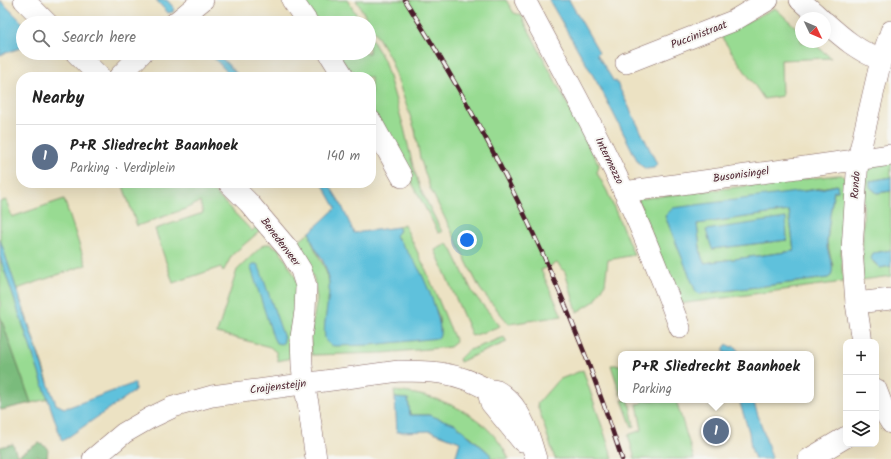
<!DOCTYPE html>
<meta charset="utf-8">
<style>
:root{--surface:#fff;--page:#f2f2f2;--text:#222;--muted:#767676;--line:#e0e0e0;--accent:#1f6fb2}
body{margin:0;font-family:Kalam,sans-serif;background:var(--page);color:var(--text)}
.controls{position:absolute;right:12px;bottom:12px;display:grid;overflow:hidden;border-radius:8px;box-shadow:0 4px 16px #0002}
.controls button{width:36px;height:36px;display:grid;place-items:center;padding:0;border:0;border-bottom:1px solid var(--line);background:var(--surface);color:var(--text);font:20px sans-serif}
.compass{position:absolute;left:795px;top:12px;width:36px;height:36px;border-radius:50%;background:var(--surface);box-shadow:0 4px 16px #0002;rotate:134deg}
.you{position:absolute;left:467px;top:240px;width:14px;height:14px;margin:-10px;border:3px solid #fff;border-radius:50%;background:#1a73e8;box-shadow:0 0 0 6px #1a73e833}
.badge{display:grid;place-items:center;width:26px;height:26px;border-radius:50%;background:var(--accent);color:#fff;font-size:13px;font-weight:700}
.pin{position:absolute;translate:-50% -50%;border:2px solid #fff;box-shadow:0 1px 4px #0006}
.popup{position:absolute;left:618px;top:351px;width:196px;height:52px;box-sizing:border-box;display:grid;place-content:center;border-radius:8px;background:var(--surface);filter:drop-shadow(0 1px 3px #0005);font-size:13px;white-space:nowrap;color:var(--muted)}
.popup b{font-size:15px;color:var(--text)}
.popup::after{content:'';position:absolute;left:50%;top:100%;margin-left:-8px;border:8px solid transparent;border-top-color:var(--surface)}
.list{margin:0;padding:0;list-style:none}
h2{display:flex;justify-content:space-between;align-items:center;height:52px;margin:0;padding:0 16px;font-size:17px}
h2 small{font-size:13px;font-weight:400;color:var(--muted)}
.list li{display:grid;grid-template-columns:26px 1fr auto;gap:12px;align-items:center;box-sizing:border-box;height:64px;padding:0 16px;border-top:1px solid var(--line)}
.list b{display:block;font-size:15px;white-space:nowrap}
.list p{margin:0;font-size:13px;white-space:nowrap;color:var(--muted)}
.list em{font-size:13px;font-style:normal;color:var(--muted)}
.icon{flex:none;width:22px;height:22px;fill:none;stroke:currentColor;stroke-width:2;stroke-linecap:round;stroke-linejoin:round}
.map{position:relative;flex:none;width:891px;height:459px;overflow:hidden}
.search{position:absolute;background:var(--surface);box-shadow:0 4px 16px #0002;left:16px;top:16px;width:360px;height:44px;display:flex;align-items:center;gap:10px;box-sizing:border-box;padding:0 14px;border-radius:22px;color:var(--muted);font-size:15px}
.panel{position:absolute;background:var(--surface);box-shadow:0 4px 16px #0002;left:16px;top:72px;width:360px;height:116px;border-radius:16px}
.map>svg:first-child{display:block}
.green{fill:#98db92;stroke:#717d5e;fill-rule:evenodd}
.forest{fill:#7abb7c;stroke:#626d54}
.water{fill:#5ec1dc;stroke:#547084;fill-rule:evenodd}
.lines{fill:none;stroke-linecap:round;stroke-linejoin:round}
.minor-casing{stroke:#836360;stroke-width:22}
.minor{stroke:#fff;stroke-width:21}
.rail-casing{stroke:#4a1f2b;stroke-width:4.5}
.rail{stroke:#f6f6f2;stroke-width:3;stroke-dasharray:9;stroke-linecap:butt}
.labels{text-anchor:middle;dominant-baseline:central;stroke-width:4;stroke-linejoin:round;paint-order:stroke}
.street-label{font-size:11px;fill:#4a1f2b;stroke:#f6f6f2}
</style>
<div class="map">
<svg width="891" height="459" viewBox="0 0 891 459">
<rect width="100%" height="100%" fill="#f6f6f2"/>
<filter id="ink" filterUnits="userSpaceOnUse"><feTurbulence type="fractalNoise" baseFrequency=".025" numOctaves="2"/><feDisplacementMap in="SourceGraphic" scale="8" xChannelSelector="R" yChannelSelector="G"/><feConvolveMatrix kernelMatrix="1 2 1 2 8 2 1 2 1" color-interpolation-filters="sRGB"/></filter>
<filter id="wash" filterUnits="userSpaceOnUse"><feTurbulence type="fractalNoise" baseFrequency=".012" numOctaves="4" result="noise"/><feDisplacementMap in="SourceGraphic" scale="16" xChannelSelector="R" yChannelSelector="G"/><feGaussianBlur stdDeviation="0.9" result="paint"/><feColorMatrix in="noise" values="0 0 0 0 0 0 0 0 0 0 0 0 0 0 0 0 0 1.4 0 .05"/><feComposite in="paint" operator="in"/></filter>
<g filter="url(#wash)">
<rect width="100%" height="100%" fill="#ece2c3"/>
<g class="green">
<polygon points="301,0 347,0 362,23 318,23"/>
<polygon points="356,0 506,0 514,13 521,15 599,165 597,173 607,191 634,255 608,260 605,284 595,301 577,312 565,272 557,263 541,270 562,316 509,324 480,289 430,188 420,158 415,130 390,58"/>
<polygon points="775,8 801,32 801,42 812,42 831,58 781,60 782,96 764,99 720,35"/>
<polygon points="369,35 384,60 404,128 412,162 420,188 442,232 438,233 437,230 371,106 371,77 353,77 338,53 369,53"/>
<polygon points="891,162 891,177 870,181 870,187 877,193 891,191 891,250 877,252 873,262 880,268 891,266 891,276 862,280 864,176 869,167"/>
<path d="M838 175H842L846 180 841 255 843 282 679 304 638 199ZM837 185 838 191H834L830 214 827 243 833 266 828 278 700 294 695 288 665 216Z"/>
<polygon points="122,183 202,183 214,192 252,231 259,224 260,231 232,255 223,272 221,267 173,283 155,229 203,213 200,202 185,209 137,226"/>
<polygon points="64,199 86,265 17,289 48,382 45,375 0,239 0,202 6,200 12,217"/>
<path d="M789 211 794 251 704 263 701 255 697 224ZM785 218 787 240 712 249Z"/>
<path d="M404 224 426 270 456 342 450 347 383 353 312 355 310 338 317 299 314 279 306 257 297 243 310 232C311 249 326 263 329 282 332 302 321 321 326 341L440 333 439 317 419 270 395 234 400 231 398 227Z"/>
<polygon points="264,244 270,244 279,249 295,276 300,296 295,357 278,361 276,352 270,347 217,333 237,270"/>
<path d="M447 244 451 248 473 293 500 326C490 330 482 333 472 336L435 250Z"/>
<polygon points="0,257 48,399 31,403 0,316"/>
<polygon points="504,337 507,342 473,356 460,362 459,359 467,351"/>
<polygon points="611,365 621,365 621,396"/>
<polygon points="583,370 613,459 555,459 537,404 558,380"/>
<path d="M394 391C440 395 488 414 509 459H491L490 454 470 436 429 415H410L408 399 395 398Z"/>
<polygon points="622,400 629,400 634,426 632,427"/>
<polygon points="642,400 676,400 694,459 635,459 628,435 642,430 637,404 642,403"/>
</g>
<g class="forest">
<polygon points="0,316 31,403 1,410 0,409"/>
<polygon points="39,443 48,448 47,458 37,456 34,459 0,459 0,447 13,444 17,456"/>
</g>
<g class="water">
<polygon points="0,0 23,23 23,47 0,55"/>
<polygon points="156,0 167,0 174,8 173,12 168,13"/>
<polygon points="549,0 569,0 599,52 597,54 614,82 616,81 657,164 654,168 646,169 639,164 602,91"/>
<polygon points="209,53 217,53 240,77 232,77"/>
<polygon points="891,177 891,191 877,193 870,187 870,181"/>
<path d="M322 183H328L341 204 354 233 398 227 400 230 395 235C403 246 413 258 420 271 426 282 445 327 439 338L371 345 334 346C331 345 328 344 326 341 321 331 329 302 329 290 330 278 326 267 321 257 316 249 311 242 310 232L336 208Z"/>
<path d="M837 185 838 191H834C831 208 828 225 827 242 826 255 836 262 831 276L828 278 700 294 696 292 665 216 673 208 820 189ZM789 211 794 251 704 263 701 255 697 224Z"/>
<polygon points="786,218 787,240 712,249 706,230"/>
<polygon points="0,239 45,375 56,404 64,408 69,407 135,383 135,391 64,440 62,441 0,257"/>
<polygon points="891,250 891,266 880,268 871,259 873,253"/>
<polygon points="252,264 257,264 260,269 284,338 284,341 282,344 276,343 273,337 251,268"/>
<polygon points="727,344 731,347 734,346 737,348 739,354 724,354 724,348"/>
<polygon points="395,398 408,399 410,415 429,415 455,424 490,454 491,459 455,459 460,442 431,431 397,432"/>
<polygon points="739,400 753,400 772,458 770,459 755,459 751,448 749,432"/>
</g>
</g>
<g filter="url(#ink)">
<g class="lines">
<g class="minor-casing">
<g id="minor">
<polyline points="24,0 47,23"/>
<polyline points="292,0 308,23"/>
<path d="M525 0C551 50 579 99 604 150 633 207 658 268 680 328"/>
<polyline points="800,0 820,18"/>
<path d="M825 22C843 38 858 51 881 60"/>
<polyline points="175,23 203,0"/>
<polyline points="76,53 100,77"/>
<polyline points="329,53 344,77"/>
<polyline points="626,63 733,21 768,0"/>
<polyline points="119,77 142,53"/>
<polyline points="371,121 402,177"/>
<polyline points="229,183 249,203 289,250 301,270 306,286 305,311 301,337 302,365 304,385 308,403 316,459"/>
<polyline points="624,192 891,155"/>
<polyline points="856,303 891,299"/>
<polyline points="862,342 856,303 852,249 858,159 881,60 891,31"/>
<polyline points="487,389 491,403 522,441"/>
<polyline points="876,389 886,415 891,423"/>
<path d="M93 459 124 433 150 418 173 407 212 396 399 371C433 371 455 372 485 388 489 390 493 390 497 391 503 394 512 403 515 408 526 423 531 442 536 459"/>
<polyline points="809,459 846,437"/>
</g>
</g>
<use href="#minor" class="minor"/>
<g class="rail-casing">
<path id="rail" d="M405 0C496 143 570 297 622 459"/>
</g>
<use href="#rail" class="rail"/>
</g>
</g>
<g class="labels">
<g class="street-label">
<text transform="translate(699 35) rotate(-21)">Puccinistraat</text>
<text transform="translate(609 161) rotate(64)">Intermezzo</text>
<text transform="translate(741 175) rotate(-8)">Busonisingel</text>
<text transform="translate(856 185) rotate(-86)">Rondo</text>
<text transform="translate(280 242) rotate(53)">Benedenveer</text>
<text transform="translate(278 387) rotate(-7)">Craijensteijn</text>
</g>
</g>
</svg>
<div class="controls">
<button>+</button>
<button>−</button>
<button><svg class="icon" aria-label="layers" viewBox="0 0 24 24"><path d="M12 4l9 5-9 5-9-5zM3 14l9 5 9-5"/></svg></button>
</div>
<svg class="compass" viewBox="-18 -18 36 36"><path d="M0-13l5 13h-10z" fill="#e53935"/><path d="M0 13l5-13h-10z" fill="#767676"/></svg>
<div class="you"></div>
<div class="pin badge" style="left:716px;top:431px;background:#5c6f8a">1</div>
<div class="popup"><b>P+R Sliedrecht Baanhoek</b>Parking</div>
<div class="search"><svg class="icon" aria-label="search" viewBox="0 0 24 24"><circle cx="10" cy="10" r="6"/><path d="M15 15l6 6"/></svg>Search here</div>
<section class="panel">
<h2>Nearby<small></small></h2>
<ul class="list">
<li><span class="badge" style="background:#5c6f8a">1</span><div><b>P+R Sliedrecht Baanhoek</b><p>Parking · Verdiplein</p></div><em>140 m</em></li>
</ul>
</section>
</div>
